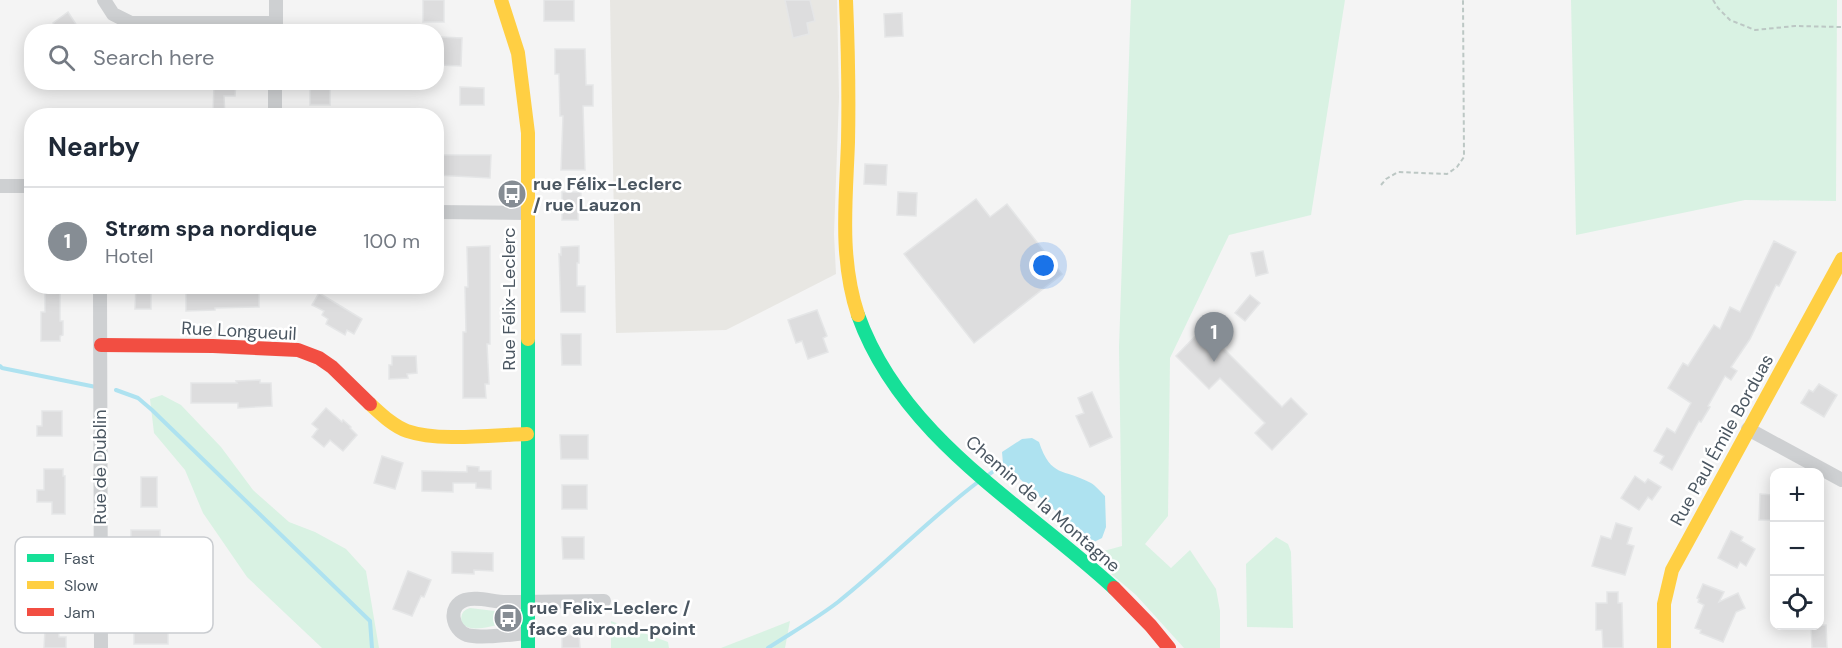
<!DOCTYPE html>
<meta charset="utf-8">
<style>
:root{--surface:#fff;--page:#f2f2f3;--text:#1f2937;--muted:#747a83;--line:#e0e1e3;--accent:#868d94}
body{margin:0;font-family:"DM Sans",sans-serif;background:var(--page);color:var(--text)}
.controls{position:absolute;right:18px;bottom:18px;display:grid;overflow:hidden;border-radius:12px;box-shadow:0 3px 15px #0003}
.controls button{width:54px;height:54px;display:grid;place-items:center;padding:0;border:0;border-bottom:2px solid var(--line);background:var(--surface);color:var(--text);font:30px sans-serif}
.you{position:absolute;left:1044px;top:266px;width:21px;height:21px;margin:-15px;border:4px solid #fff;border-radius:50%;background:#1a73e8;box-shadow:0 0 0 9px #1a73e833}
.badge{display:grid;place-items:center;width:39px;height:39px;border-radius:50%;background:var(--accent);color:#fff;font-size:20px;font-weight:700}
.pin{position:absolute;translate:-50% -50px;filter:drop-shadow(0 2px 3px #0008)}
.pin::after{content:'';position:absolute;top:32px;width:21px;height:18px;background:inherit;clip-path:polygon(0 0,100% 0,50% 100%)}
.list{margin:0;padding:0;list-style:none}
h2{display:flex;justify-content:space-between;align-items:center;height:78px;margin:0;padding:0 24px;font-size:26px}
h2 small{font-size:20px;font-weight:400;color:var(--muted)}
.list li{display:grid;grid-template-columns:39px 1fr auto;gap:18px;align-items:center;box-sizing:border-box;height:108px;padding:0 24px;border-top:2px solid var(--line)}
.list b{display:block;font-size:22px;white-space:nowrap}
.list p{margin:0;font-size:20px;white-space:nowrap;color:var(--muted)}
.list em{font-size:20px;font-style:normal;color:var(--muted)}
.icon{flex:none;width:33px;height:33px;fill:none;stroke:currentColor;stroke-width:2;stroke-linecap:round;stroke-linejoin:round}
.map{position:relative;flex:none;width:1842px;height:648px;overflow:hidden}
.search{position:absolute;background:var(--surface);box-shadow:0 3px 15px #0003;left:24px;top:24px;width:420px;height:66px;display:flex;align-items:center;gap:15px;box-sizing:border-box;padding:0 21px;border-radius:24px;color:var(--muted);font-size:22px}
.panel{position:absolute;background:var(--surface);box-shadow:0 3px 15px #0003;left:24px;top:108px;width:420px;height:186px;border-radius:24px}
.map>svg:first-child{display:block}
.commercial{fill:#e8e7e3}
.green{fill:#d9f2e3}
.water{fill:#aee2f0}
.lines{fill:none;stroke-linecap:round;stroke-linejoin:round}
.stream{stroke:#aee2f0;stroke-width:4}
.building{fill:#ddddde;stroke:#e5e6e7;stroke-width:1.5}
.path{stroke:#bcc7c4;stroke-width:2;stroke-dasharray:4.5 3;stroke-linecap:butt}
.street{stroke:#ced0d2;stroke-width:14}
.fast{stroke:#16e098;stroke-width:14}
.slow{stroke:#ffcf43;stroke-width:14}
.jam{stroke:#f24e42;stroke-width:14}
.labels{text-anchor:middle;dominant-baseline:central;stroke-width:5;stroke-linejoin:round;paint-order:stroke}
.poi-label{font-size:18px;font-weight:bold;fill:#4a5661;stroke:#fff;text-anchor:start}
.street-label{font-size:18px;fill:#4a5661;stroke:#fff}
.key{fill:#fff;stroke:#c9ccd0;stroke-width:1.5}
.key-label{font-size:16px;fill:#4a5661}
</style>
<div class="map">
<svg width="1842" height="648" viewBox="0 0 1842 648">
<rect width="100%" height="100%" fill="#f4f4f4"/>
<polygon class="commercial" points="610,0 837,0 839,97 834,234 836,274 726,330 616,333"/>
<g class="green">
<polygon points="1131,0 1345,0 1311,215 1229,235 1170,358 1168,516 1145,544 1171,568 1190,550 1216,589 1220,611 1220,648 1184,648 1136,595 1089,555 1122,546 1119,347"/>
<polygon points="1571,0 1837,0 1836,201 1745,200 1576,235"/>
<polygon points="162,395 181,405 221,447 253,490 289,522 315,532 346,549 366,571 379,648 322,648 247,577 203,513 185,470 154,433 150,399"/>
<polygon points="1276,537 1288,544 1291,552 1293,628 1247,627 1246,564"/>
<path d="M470 608 503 612 506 617 502 624C490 626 472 633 462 624 460 616 462 610 470 608Z"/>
<polygon points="611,621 668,642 669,648 611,648"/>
<polygon points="790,621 785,648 721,648"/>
</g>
<path class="water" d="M1032 438 1039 442C1051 478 1063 468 1091 483 1096 486 1101 492 1105 496L1106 527 1102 538 1092 543 1003 464 1002 452 1022 439Z"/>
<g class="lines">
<g class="stream">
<polyline points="0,366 2,368 96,387"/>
<polyline points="116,390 138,398 152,410 370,621 372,648"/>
<polyline points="987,476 1003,464"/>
<path d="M768 648C791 633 816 619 838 602 886 564 929 519 978 482"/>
</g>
</g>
<g class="building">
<rect x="423" y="0" width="21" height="22"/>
<rect x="544" y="0" width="30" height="21"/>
<polygon points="785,0 810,0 815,21 807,23 809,34 793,38"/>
<polygon points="68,12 81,32 59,32 53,23"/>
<polygon points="902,13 903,36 885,37 884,14"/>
<polygon points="440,37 462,38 461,66 438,65 436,45 440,45"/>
<polygon points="555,49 585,49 586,85 593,85 593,106 583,106 585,170 561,170 563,116 560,116 559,74 555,74"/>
<polygon points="214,82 236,82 235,96 224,96 225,116 213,116"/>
<polygon points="310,82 330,84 330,105 310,105"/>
<polygon points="460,87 484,88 484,105 460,105"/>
<polygon points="436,155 491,155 490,178 436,175"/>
<polygon points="865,164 887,165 886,185 864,184"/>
<polygon points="562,192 581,192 581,210 578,210 578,220 562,220"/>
<polygon points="898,192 917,193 916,216 897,215"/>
<polygon points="976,199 990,217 1007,204 1062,274 974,343 904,254"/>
<polygon points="1774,241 1796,252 1779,286 1776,285 1750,339 1731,367 1737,371 1731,380 1725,376 1708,406 1710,407 1701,422 1699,421 1672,470 1660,463 1664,456 1654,451 1667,428 1675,433 1691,403 1668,388 1683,363 1688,366 1714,325 1720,329 1730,307 1740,312"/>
<polygon points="490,246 490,344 487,344 489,384 485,384 486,398 463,398 463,332 466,332 465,287 468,287 467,247"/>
<polygon points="579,246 579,263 577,263 577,286 585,286 585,312 561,312 559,254 561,255 561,247"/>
<polygon points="1263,251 1268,273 1256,276 1251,253"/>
<polygon points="45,286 60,286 60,321 63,321 63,335 60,336 60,341 41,341 41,312 45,312"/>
<polygon points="136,286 151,288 151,309 135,309"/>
<polygon points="259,286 259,307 215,308 215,310 186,311 186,289"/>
<polygon points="319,293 362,319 354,334 347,330 345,335 326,324 328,319 322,315 324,311 312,305"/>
<polygon points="1250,295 1260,303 1245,321 1235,313"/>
<polygon points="817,310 827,336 823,338 828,352 808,359 802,341 796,343 788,320"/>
<polygon points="1203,328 1282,407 1291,398 1307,414 1272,450 1255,433 1265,423 1220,378 1209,389 1176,356"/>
<polygon points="561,334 581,334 581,365 562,365"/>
<polygon points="392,356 416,356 417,373 407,374 408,378 389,379 389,365 392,365"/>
<polygon points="260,380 260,383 271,383 272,406 238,408 238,403 191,403 191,383 237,383 236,381"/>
<polygon points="1819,384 1837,395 1824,417 1801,403 1809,390 1813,392"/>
<polygon points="1092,392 1112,437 1090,447 1076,416 1084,413 1078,398"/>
<polygon points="326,408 342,422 343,420 351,427 350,428 357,435 343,451 330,440 324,447 312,437 318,429 312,424"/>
<polygon points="42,411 62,411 62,436 37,436 37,426 42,426"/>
<polygon points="560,435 588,435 588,459 561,459"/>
<polygon points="382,456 403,463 395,489 374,483"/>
<polygon points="467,466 479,467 479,471 491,471 491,489 476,488 476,483 453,483 453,492 422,491 422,471 467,472"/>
<polygon points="44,469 63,469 63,476 65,476 65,514 52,514 52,502 37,502 37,490 44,490"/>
<polygon points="1635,476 1645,483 1648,479 1661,487 1652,500 1648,497 1639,510 1621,498"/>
<rect x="141" y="477" width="16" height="30"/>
<rect x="562" y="485" width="25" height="24"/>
<polygon points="1760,494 1774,495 1774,520 1759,520"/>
<polygon points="1616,523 1632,528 1627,544 1634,546 1625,575 1592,566 1601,536 1611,539"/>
<polygon points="131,530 160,530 162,611 168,611 168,644 134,644 134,615 136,615 136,557 131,557"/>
<polygon points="1731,531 1743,537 1741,541 1755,549 1746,566 1740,562 1737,568 1718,558"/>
<polygon points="562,537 584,537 584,559 563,559"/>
<polygon points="452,552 493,553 493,571 474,570 474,574 452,573"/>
<polygon points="408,571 431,580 424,597 421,596 412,616 393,609"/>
<polygon points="1703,584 1724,592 1719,602 1738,593 1745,608 1736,612 1723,642 1700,633 1701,630 1695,628 1704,605 1698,602 1699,599 1697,598"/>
<polygon points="39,590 63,590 63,603 58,603 58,626 59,637 66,637 66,648 44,648 46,612 39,612"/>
<polygon points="1607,592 1618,592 1618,603 1622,603 1623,648 1603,648 1602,630 1596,630 1596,603 1607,603"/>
<polygon points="1826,625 1827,648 1812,648 1811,626"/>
<polygon points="562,635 579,635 580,648 562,648"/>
</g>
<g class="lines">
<g class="path">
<polyline points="1713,0 1718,8 1730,20 1755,30 1795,26 1842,27"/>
<polyline points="1381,185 1386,179 1398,172 1447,174 1457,167 1464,157 1463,0"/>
</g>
<g class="street">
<polyline points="104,0 113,14 131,23 276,23"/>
<polyline points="276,31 276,0"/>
<polyline points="275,116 275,82"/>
<polyline points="0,186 32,186"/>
<polyline points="436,212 528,213"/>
<polyline points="100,286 101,648"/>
<polyline points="1748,429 1842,480"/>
<path d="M528 633C513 634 480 639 467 635 452 630 447 606 465 600 477 596 493 602 506 602 539 602 571 601 604 601"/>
</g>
<g class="fast">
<path d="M858 315C902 438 1023 504 1114 588"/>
<polyline points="528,339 528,648"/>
</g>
<g class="slow">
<polyline points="501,0 518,53 528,133 528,339"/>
<path d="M846 0C848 47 849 95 848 142 846 200 839 258 858 315"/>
<path d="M370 404C381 414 393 426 407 431 439 442 493 435 527 434"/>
<polyline points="1664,648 1664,604 1672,570 1842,259"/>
</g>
<g class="jam">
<polyline points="101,345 213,346 298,350 319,358 332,367 370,404"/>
<polyline points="1114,588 1151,626 1169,648"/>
</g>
</g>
<defs>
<g id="bus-disc" transform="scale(1.5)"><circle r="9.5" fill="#868d94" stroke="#fff"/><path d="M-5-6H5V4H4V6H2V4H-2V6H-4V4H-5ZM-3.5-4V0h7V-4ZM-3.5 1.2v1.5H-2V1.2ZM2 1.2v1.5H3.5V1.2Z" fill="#fff"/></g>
</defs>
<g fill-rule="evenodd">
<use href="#bus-disc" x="512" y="194"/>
<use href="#bus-disc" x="508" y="618"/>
</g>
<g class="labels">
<g class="poi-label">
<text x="533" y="184">rue Félix-Leclerc<tspan x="533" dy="21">/ rue Lauzon</tspan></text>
<text x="529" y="608">rue Felix-Leclerc /<tspan x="529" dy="21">face au rond-point</tspan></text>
</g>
<g class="street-label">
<text transform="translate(509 299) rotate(-90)">Rue Félix-Leclerc</text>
<text transform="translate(239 331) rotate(3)">Rue Longueuil</text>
<text transform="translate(1722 440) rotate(-61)">Rue Paul Émile Borduas</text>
<text transform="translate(100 467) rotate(-90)">Rue de Dublin</text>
<text transform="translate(1043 504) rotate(41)">Chemin de la Montagne</text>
</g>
</g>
<rect x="15" y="537" width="198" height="96" rx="9" class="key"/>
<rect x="27" y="554" width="27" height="8" fill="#16e098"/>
<rect x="27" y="581" width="27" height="8" fill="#ffcf43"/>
<rect x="27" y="608" width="27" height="8" fill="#f24e42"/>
<g class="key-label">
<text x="64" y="564">Fast</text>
<text x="64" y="591">Slow</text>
<text x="64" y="618">Jam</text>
</g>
</svg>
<div class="controls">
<button>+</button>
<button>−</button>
<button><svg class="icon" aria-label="locate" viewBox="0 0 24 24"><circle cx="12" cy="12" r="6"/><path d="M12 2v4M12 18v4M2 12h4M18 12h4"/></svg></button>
</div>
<div class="you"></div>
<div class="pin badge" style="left:1214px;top:362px">1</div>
<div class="search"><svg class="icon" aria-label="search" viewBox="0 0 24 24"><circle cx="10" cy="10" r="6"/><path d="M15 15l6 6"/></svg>Search here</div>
<section class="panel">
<h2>Nearby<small></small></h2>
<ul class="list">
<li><span class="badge">1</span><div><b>Strøm spa nordique</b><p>Hotel</p></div><em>100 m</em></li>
</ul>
</section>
</div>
